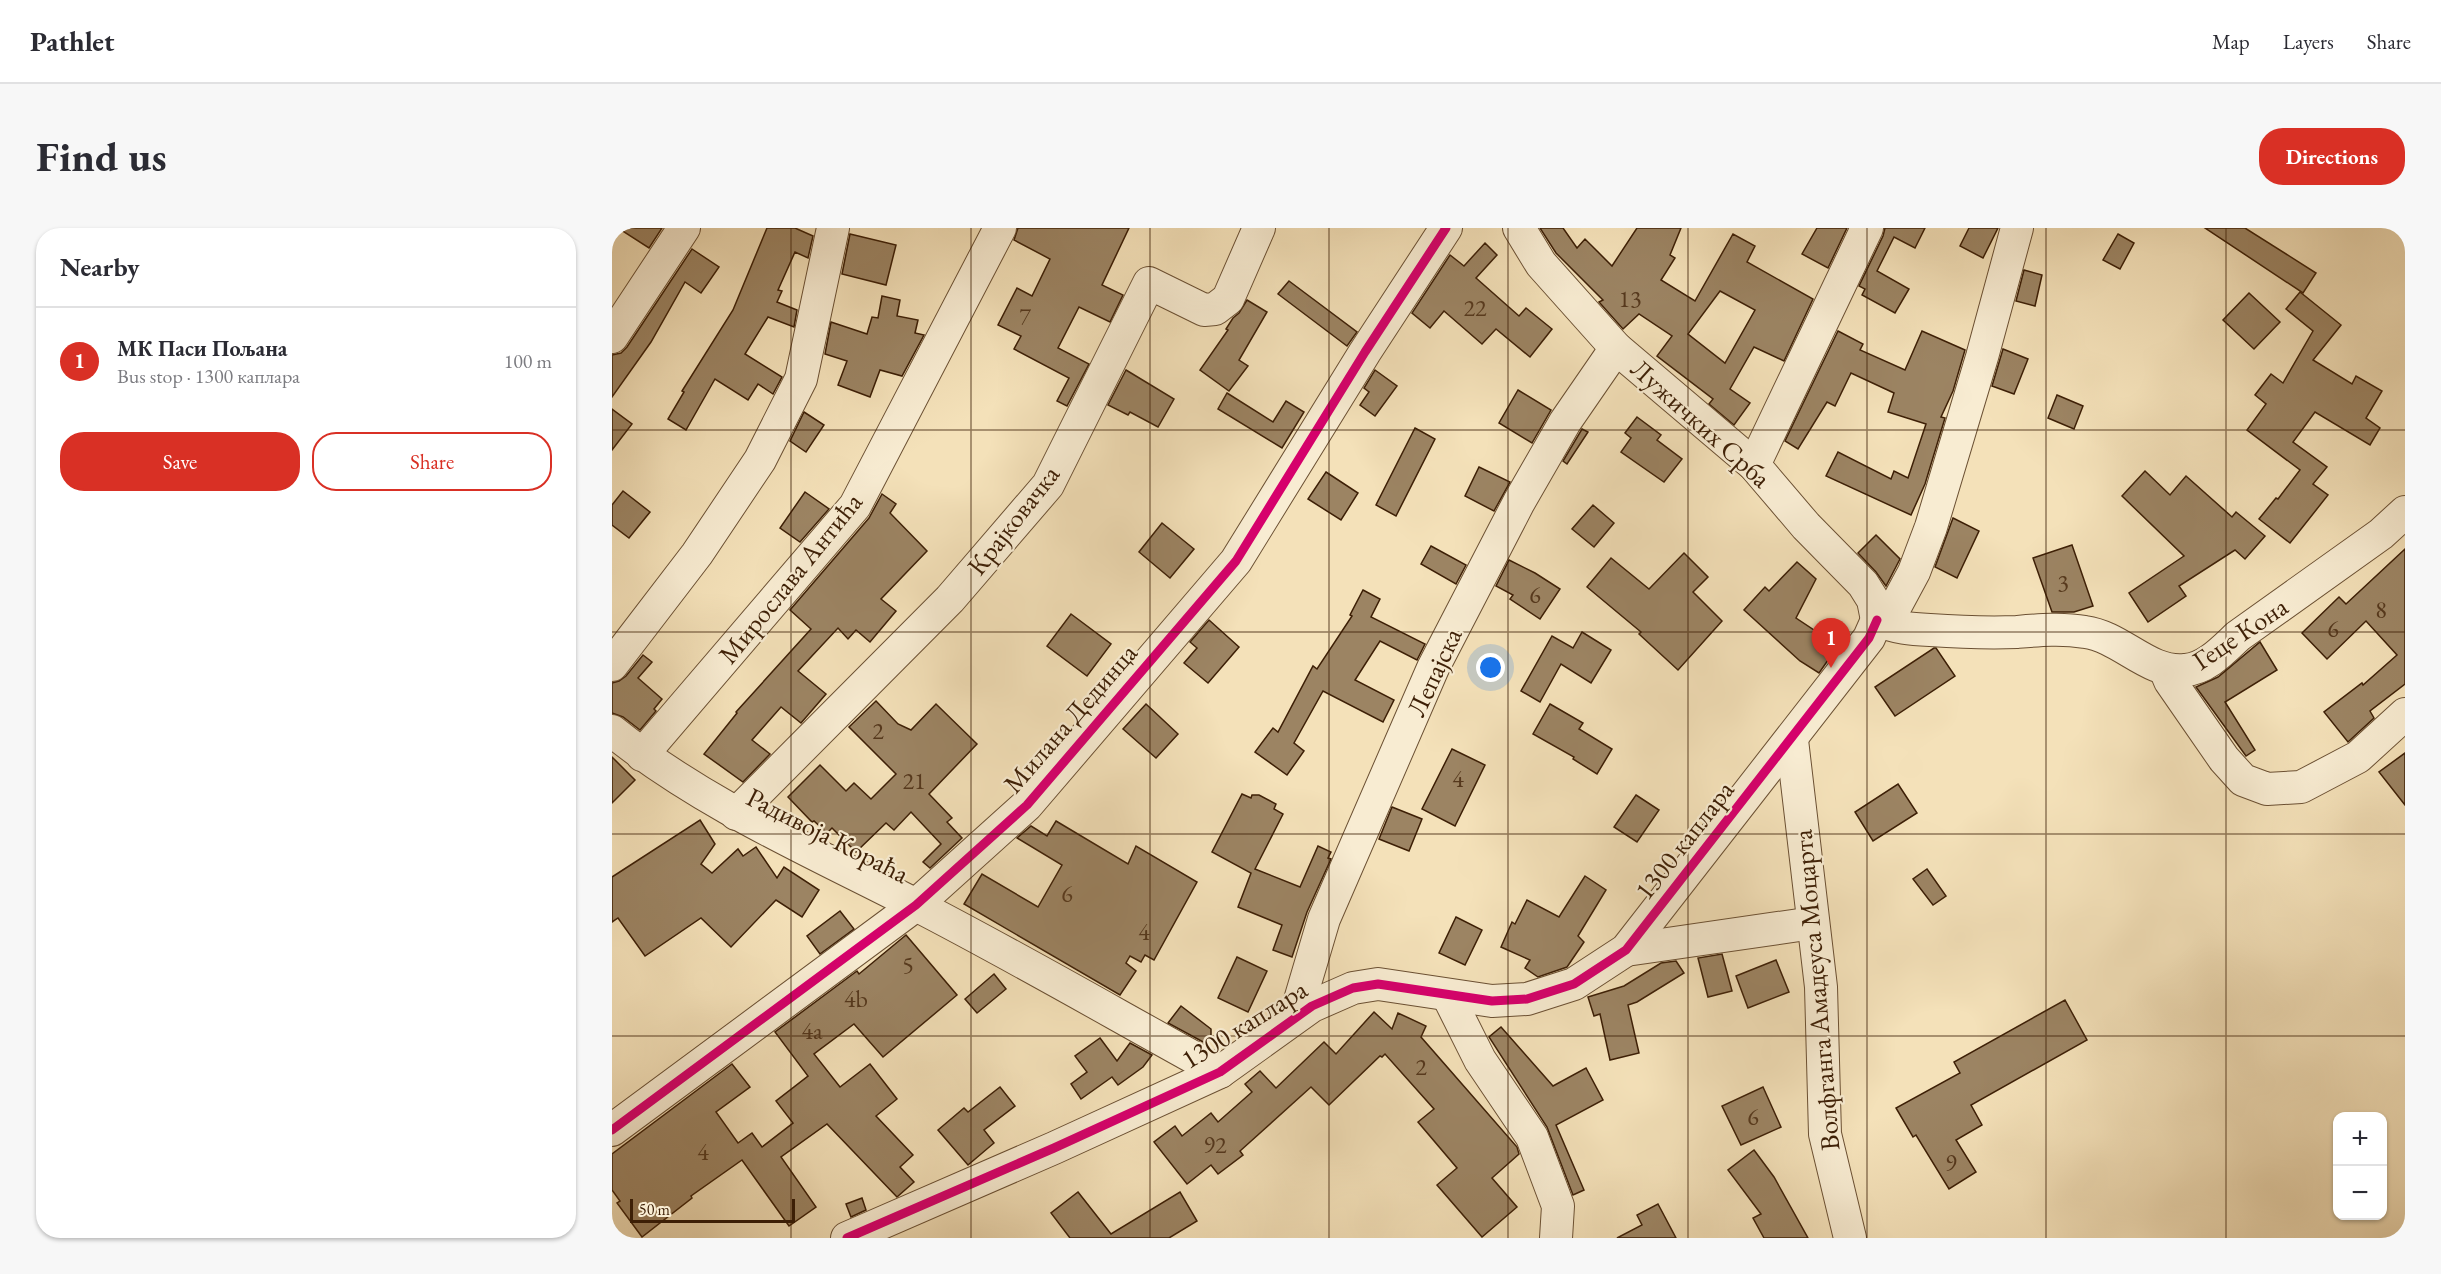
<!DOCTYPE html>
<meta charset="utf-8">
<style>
:root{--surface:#fff;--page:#f7f7f7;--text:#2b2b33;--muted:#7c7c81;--line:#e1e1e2;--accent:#d93025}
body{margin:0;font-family:"EB Garamond",serif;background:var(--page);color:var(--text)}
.controls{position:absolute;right:18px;bottom:18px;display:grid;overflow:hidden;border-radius:12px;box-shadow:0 2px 4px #0004}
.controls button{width:54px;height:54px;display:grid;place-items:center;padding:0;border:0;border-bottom:2px solid var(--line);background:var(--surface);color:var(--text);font:30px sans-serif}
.scale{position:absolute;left:18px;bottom:15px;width:165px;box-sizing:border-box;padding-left:6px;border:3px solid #3d1f06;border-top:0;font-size:16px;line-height:21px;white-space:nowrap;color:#3d1f06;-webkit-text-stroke:4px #f8ecd2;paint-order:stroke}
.you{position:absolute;left:879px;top:440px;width:21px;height:21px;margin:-15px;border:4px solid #fff;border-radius:50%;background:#1a73e8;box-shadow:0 0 0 9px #1a73e833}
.badge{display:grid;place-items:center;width:39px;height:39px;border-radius:50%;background:var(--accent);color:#fff;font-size:20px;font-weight:700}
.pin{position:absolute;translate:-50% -50px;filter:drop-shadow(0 2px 3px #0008)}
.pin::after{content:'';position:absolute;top:32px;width:21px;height:18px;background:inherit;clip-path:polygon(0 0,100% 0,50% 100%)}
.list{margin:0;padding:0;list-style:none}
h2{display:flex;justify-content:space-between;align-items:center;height:78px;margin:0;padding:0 24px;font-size:26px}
h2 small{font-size:20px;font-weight:400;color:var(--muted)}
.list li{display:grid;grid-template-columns:39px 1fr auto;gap:18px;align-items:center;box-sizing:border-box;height:108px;padding:0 24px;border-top:2px solid var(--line)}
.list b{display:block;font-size:22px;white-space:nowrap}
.list p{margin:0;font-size:20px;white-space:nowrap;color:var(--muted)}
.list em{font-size:20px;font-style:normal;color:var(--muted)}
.actions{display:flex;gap:12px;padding:18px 24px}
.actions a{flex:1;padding:14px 0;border:2px solid var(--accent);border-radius:24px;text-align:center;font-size:21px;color:var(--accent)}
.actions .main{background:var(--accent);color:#fff}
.map{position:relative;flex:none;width:1793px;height:1010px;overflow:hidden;border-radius:24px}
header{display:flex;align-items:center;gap:36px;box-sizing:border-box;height:84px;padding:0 30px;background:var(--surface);border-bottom:2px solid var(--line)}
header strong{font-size:28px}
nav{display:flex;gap:33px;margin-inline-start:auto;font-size:21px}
.intro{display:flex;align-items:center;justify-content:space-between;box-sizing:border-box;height:144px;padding:0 36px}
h1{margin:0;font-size:42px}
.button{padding:15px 27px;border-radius:24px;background:var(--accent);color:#fff;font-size:21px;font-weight:700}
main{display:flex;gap:36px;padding:0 36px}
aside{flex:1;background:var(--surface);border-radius:24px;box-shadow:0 2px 4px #0004}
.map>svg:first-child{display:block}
.building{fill:#9c8463;stroke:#3d1f06;stroke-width:1.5;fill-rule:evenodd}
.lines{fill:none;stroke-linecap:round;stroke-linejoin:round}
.minor-casing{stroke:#6b5033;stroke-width:34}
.minor{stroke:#f8ecd2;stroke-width:32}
.cycleway-casing{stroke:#f8ecd2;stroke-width:13}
.cycleway{stroke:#d6006c;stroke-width:9}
.grid{fill:none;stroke:#3d1f06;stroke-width:1.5;stroke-opacity:0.55}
.labels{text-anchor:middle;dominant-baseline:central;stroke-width:4.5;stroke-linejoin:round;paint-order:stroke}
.number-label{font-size:24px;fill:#55381d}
.street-label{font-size:27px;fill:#3d1f06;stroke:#f8ecd2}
</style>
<header>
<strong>Pathlet</strong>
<nav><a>Map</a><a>Layers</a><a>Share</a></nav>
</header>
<div class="intro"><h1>Find us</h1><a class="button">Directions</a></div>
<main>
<aside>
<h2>Nearby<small></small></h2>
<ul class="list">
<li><span class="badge">1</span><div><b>МК Паси Пољана</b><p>Bus stop · 1300 каплара</p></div><em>100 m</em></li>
</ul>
<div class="actions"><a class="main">Save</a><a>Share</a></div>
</aside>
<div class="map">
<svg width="1793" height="1010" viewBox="0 0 1793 1010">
<rect width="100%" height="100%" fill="#f4e1b9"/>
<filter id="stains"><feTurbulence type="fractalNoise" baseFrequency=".00333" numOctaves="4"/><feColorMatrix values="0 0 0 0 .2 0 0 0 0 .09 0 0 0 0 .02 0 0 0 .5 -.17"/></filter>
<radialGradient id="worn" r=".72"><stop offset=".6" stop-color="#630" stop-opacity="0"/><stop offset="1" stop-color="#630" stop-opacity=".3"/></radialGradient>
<g class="building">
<polygon points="6,0 50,0 37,20"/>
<polygon points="155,0 183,0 201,8 196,30 183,24 166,62 170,63 165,74 185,82 182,99 156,89 133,126 170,149 161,166 146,156 136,172 103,151 74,202 56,191 72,164 70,163 121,82"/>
<polygon points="406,0 517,0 490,57 511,67 498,94 467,79 446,120 477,136 455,178 445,173 457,150 402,121 409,108 386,97 405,60 420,68 438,31 402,12"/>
<path d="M928 0H951L965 20 973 11 1000 38 1025 0H1069L1058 27 1063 30 1049 52 1083 73 1121 6 1143 18 1135 34 1201 71 1172 133 1142 119 1118 161 1138 175 1122 197 1097 176 1101 171 1045 128 1060 108 1027 86 1011 101 987 74 991 72 944 25ZM1108 63 1143 82 1113 135 1076 106Z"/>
<polygon points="1205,0 1235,0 1216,40 1190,26"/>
<polygon points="1273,0 1313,0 1303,20 1282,9 1265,43 1297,61 1283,85 1250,67 1253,61 1247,58 1271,8"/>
<polygon points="1357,0 1386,0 1371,30 1348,18"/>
<polygon points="1593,0 1633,0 1704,45 1691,65"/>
<polygon points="238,6 284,17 274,57 230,46"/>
<polygon points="1506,6 1522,15 1508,41 1491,32"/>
<polygon points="873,15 885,27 864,50 907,88 914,80 940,101 918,129 884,101 870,116 832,83 818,100 800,85 838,27 852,38"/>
<polygon points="80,21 107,39 89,65 73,54 39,114 0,169 0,127 9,125 15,119"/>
<polygon points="1412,42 1430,47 1423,78 1404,73"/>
<polygon points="677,53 745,104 735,118 666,66"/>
<polygon points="1688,64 1729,97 1701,132 1740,156 1744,148 1770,163 1754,190 1768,200 1758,217 1703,184 1681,214 1715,239 1701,256 1716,267 1678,315 1647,291 1664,270 1666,271 1688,242 1635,202 1654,176 1643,167 1659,146 1671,155 1701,103 1674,81"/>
<polygon points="1637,65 1668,94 1642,121 1611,92"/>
<polygon points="270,68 288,72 285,88 306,92 303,105 312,107 290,148 268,142 258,169 226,157 235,133 213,126 219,94 255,106 260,89 266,90"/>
<polygon points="635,72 655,84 627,132 636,138 617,163 588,142 616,102 614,101 621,90 627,85"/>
<polygon points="1226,103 1251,116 1248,122 1293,142 1310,103 1353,122 1341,163 1329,189 1333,190 1313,256 1299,287 1214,248 1226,224 1279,251 1282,243 1296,250 1314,196 1276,184 1282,165 1239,145 1223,178 1215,174 1186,221 1173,213"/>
<polygon points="1391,121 1416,131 1402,166 1380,158"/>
<polygon points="514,142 562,171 546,199 518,184 516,187 496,177"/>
<polygon points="763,142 785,158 763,188 748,177 757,164 752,160"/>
<polygon points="906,162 939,182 920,215 887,195"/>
<polygon points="615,165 661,194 674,173 692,184 670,220 606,181"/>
<polygon points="1445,167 1471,178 1462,201 1436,190"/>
<polygon points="0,181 20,196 0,222"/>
<polygon points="192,184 212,197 194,224 178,213"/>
<polygon points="1025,189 1049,207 1045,212 1070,231 1052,254 1009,224 1019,210 1013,205"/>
<polygon points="803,200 823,211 784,288 764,277"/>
<polygon points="970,201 976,204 955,236 951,233"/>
<polygon points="867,239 898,254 882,283 853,268"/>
<polygon points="1533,243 1558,267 1574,248 1620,289 1624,284 1653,308 1633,331 1623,322 1567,358 1574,368 1536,394 1517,365 1572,328 1510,268"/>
<polygon points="714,244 746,265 729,292 696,271"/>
<polygon points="11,263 38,284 17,310 0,297 0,277"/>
<polygon points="193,264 217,281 188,314 168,300"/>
<polygon points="270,266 284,276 278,285 315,323 269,371 284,383 258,414 244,402 236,411 226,400 186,443 214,466 189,495 169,479 140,512 158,526 131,554 92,526 125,485 124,484 199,401 178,382 257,290"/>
<polygon points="981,277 1002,295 982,319 960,301"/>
<polygon points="1341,290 1367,303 1345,350 1323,339"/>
<polygon points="550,295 582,321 558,350 527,324"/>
<polygon points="1264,307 1288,331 1274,358 1264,344 1246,325"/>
<polygon points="1460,317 1481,378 1462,384 1440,384 1421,330"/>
<polygon points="819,318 854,337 844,356 809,336"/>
<polygon points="1793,321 1793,456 1758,483 1762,490 1736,514 1712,484 1750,455 1751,457 1785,427 1754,393 1715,431 1690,405 1727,369 1734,376"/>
<polygon points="1072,325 1096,349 1081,364 1110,393 1066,442 1027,406 1029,404 975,359 999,330 1037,361"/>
<polygon points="897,332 923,345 948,361 928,391 898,371 901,367 884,358"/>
<polygon points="1185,334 1204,351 1184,390 1226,418 1207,445 1188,433 1132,382 1153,359 1157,363"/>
<polygon points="751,362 768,371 759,389 813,416 805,432 768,413 743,452 782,472 771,494 711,463 682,515 692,523 675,547 643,524 661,500 666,504 701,438 705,441 740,388 738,387"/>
<polygon points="459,386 499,416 475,448 435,418"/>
<polygon points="597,392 627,419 596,455 572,435 585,420 578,414"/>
<polygon points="970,404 999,422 979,455 949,436 928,474 909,463 940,408 961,420"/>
<polygon points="1648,414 1665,442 1613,474 1643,522 1634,528 1584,459 1606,449"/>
<polygon points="1322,420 1324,420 1343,448 1283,488 1263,459"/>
<polygon points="31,427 40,434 26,450 50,471 42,481 44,483 28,502 11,489 0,485 0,455 7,453 14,448"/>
<polygon points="264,473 286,496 299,502 324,476 365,516 317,566 340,590 335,594 350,610 318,640 311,634 329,616 299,584 282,602 274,595 244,624 220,600 215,605 202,593 200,594 176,569 208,537 234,563 242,555 259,571 284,546 237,499"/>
<polygon points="534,476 566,506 544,530 511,501"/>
<polygon points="938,476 971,495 967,501 1000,521 985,546 961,531 962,529 921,506"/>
<polygon points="840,521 873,537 843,598 810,581"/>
<polygon points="1793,525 1793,577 1767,544"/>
<polygon points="0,529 23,552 0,575"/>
<polygon points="1286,556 1305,585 1261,613 1243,584"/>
<polygon points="630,566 639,570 640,567 647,567 664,576 662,581 671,586 643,641 688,659 706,618 719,624 716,630 719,631 695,684 680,729 661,722 670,697 626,679 639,645 600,624"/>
<polygon points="1024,567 1047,582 1025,614 1002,599"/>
<polygon points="780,579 810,591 797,623 767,611"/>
<polygon points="88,592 103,616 89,636 100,645 126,621 131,628 144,619 165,650 172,639 207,662 190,689 164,672 119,719 89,690 33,728 6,690 0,694 0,649"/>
<polygon points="444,593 516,636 524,618 585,654 542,732 533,727 529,734 518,728 514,735 524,743 508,767 352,676 370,646 426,679 450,637 405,610 419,598 435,608"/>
<polygon points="1315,641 1334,668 1321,677 1301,651"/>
<polygon points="973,648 994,662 966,708 972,714 955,739 926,749 913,740 918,732 889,719 900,694 903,696 915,672 947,689"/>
<polygon points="228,683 242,701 208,726 195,708"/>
<polygon points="844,689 870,702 853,737 827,725"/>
<polygon points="294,707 345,767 271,829 242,796 202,826 228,859 258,836 285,871 264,888 301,927 288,939 302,954 285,969 215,896 169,929 204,979 177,998 130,932 79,968 80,970 30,1009 5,975 8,973 0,962 0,926 120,836 138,859 104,884 126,915 140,905 150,919 181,895 164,873 196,848 163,804 245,743 247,746"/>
<polygon points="1110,726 1120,763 1096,769 1086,730"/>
<polygon points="625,729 655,743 636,784 606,770"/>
<polygon points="1164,732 1177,764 1136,780 1124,748"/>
<polygon points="1064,733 1072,745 1025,774 1016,777 1027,825 998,832 988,786 982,788 976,769 1012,758 1049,735"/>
<polygon points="382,746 394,761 365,785 353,771"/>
<polygon points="1453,772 1475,812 1359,877 1370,897 1344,912 1364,944 1337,961 1304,907 1301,909 1284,880 1348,845 1342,834"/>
<polygon points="569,778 599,801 599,807 593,815 556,795"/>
<polygon points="762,784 780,801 786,785 814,798 809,809 905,919 907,926 880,950 905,979 870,1009 825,957 845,940 806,894 822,881 773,826 770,829 768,828 717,877 699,859 628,923 631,927 606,946 599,937 575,956 542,914 563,898 570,908 599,885 606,894 640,864 633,856 648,843 664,860 712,814 724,826"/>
<polygon points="889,799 941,858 974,840 991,872 944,897 972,962 961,967 935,899 877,809"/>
<polygon points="488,810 505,833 518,815 540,827 531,839 506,857 500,849 469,871 459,856 475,844 463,828"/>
<polygon points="388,859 403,878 372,902 382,915 356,937 326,902 352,880 356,884"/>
<polygon points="1151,859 1169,899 1129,917 1110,878"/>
<polygon points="1142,922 1162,949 1196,1010 1152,1010 1141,990 1149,986 1116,942"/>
<polygon points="466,964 499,1006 568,964 585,993 557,1010 458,1010 439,985"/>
<polygon points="250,970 254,982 239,989 234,976"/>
<polygon points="1046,976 1064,1010 1005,1010 1030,997 1025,987"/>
</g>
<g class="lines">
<g class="minor-casing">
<g id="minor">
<polyline points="907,0 929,36 1004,120 1142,237 1194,298 1251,356 1261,372 1265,392"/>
<polyline points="0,109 72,0"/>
<polyline points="1142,237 1255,0"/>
<path d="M1265 392C1284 400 1299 401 1318 402 1347 404 1376 405 1405 404 1428 402 1450 400 1473 404 1510 409 1536 446 1573 442 1594 441 1612 421 1626 408L1769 306 1793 284"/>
<polyline points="1274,396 1302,344 1319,299 1370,129 1405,0"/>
<polyline points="0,437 85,326 148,232 189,151 221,0"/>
<polyline points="1553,441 1558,453 1612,531 1631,552 1655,561 1689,559 1746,529 1793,486"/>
<path d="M0 503C91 576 199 623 302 676 405 729 506 788 608 844"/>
<polyline points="1180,512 1209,759 1213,906 1238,1010"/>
<polyline points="30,527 243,278 388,0"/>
<polyline points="124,586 338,371 436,257 537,55 592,82 603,81 616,71 647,0"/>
<polyline points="1014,722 1201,695"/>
<polyline points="836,768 868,832 920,909 946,978 944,1010"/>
<polyline points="683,789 712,691 821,440 907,274 953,194 1004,120"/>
<polyline points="0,902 304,677 415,577 624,333 753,124 834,0"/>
<polyline points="235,1010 442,920 608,844 700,778 741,760 766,756 880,773 915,771 962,756 1014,722 1257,410 1265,392"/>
</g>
</g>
<use href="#minor" class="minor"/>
<g class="cycleway-casing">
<g id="cycleway">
<polyline points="0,902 304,677 415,577 624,333 753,124 834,0"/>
<polyline points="235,1010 442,920 608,844 700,778 741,760 766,756 880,773 915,771 962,756 1014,722 1257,410 1265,392"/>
</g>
</g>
<use href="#cycleway" class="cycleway"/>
</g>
<path class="grid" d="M179 0V1010M359 0V1010M538 0V1010M717 0V1010M896 0V1010M1076 0V1010M1255 0V1010M1434 0V1010M1614 0V1010M0 202H1793M0 404H1793M0 606H1793M0 808H1793"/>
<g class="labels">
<g class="number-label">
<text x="1018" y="70">13</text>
<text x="863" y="79">22</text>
<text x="413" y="88">7</text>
<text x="1451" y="354">3</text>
<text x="923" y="366">6</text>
<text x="1769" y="381">8</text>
<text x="1721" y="400">6</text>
<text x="266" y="502">2</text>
<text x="846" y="550">4</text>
<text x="302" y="552">21</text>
<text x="455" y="665">6</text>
<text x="532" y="703">4</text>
<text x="296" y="736">5</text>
<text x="244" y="770">4b</text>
<text x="200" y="802">4a</text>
<text x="809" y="838">2</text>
<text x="1141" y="888">6</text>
<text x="603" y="916">92</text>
<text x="91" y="923">4</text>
<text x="1339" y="934">9</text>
</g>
<g class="street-label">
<text transform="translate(1089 195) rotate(42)">Лужичких Срба</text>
<text transform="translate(401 292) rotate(-52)">Крајковачка</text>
<text transform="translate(178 350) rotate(-51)">Мирослава Антића</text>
<text transform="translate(1628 405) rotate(-34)">Геце Кона</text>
<text transform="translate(822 444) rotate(-65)">Лепајска</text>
<text transform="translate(458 490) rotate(-49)">Милана Дединца</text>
<text transform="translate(216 607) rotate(27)">Радивоја Кораћа</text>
<text transform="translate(1072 612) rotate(-52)">1300 каплара</text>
<text transform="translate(1204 762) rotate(-95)">Волфганга Амадеуса Моцарта</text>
<text transform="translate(632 796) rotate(-32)">1300 каплара</text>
</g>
</g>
<rect width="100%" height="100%" filter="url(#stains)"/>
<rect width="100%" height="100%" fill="url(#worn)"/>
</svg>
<div class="controls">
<button>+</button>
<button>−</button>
</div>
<div class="scale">50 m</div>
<div class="you"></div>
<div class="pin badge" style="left:1219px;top:440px">1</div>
</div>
</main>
